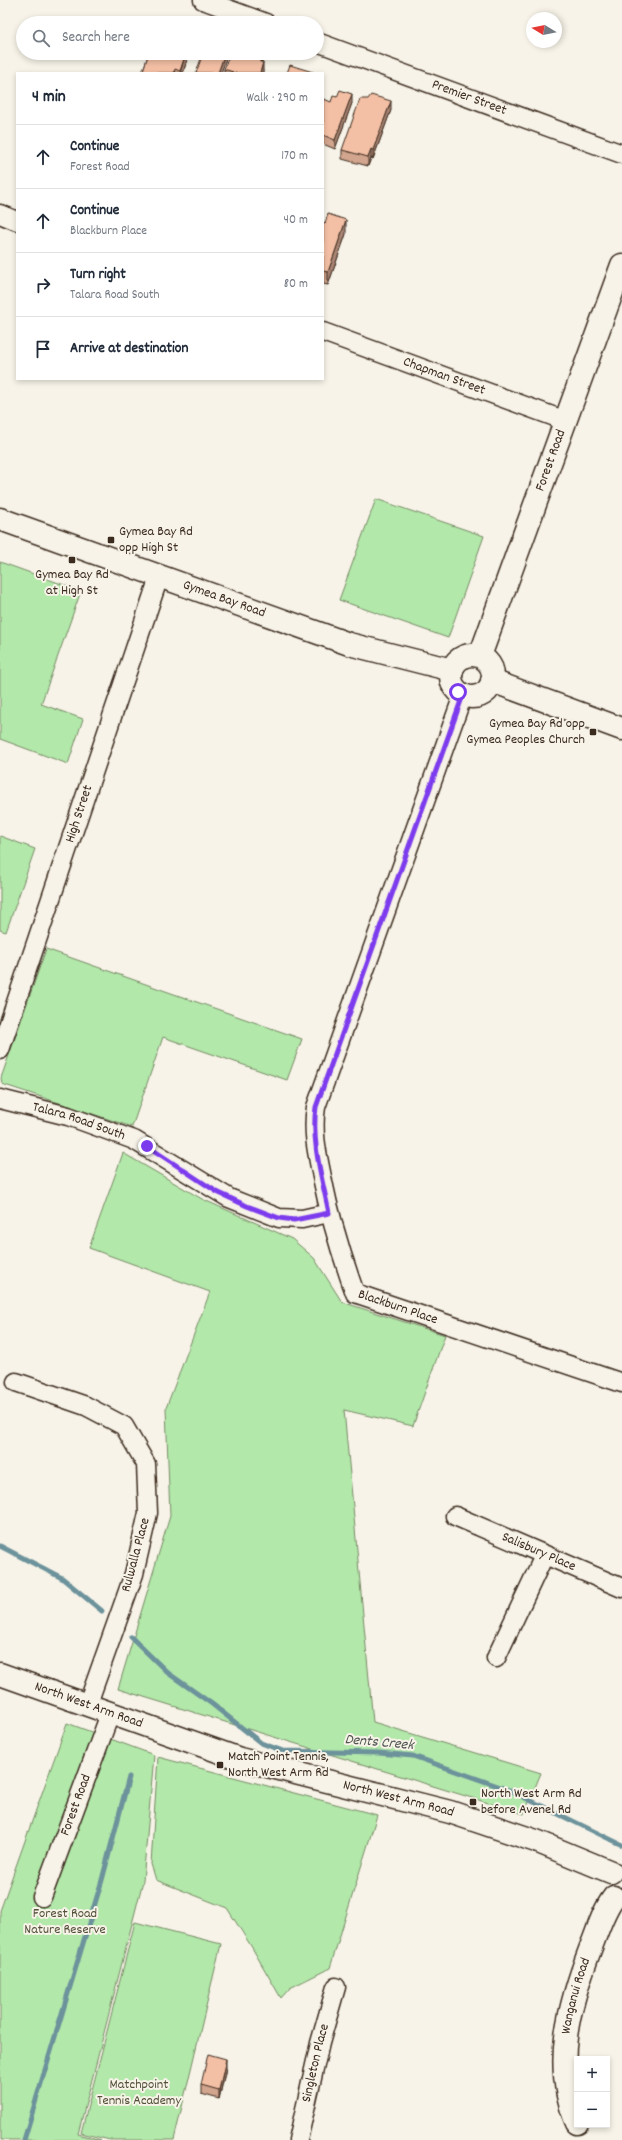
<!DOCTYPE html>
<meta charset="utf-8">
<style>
:root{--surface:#fff;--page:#f2f2f3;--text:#1f2937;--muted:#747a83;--line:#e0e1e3}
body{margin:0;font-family:Dekko,sans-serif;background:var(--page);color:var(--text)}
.controls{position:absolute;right:12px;bottom:12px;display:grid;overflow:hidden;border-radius:0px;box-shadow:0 2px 6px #0003}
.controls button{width:36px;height:36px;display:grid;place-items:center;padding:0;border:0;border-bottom:1px solid var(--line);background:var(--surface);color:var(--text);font:20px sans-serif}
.compass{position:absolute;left:526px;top:12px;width:36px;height:36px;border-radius:50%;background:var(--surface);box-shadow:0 2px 6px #0003;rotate:280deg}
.stop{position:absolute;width:12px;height:12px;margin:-9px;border:3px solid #7c3aed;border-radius:50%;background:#fff}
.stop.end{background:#7c3aed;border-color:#fff;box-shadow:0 1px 4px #0008}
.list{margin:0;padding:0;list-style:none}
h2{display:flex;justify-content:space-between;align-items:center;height:52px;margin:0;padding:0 16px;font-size:17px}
h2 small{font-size:13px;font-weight:400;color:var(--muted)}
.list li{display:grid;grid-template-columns:26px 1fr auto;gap:12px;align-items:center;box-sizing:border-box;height:64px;padding:0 16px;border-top:1px solid var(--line)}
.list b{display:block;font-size:15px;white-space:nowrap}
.list p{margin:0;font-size:13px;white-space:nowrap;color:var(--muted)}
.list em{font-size:13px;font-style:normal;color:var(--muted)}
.icon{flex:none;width:22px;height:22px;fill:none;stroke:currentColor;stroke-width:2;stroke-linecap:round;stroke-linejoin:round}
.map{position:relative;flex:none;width:622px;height:2140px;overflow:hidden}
.search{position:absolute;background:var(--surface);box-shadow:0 2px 6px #0003;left:16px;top:16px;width:308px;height:44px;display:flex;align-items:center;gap:10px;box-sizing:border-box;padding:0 14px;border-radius:22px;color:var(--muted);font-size:15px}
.panel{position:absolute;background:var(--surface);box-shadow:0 2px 6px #0003;left:16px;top:72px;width:308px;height:308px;border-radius:0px}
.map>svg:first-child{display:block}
.green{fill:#b2e8aa;stroke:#768964}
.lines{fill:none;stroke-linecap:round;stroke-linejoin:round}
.stream{stroke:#6c929b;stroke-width:5}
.minor-casing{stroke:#3b2a1e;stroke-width:21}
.tertiary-casing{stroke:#3b2a1e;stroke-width:25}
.minor{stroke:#f7f3e8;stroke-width:18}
.tertiary{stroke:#f7f3e8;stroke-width:22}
.wall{fill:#d2a58e;stroke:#3b2a1e}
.shaded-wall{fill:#ab8674;stroke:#3b2a1e}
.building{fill:#f4c0a5;stroke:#3b2a1e}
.route{stroke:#7c3aed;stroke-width:5}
.poi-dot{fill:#3b2a1e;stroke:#f7f3e8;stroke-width:1.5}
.labels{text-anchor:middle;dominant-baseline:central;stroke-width:4;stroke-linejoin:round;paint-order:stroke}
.street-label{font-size:14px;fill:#3b2a1e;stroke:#f7f3e8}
.poi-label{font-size:14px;fill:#3b2a1e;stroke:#f7f3e8;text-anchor:start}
.park-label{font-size:14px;fill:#53503a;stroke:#f7f3e8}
.water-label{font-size:15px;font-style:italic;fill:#505552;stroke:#f7f3e8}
</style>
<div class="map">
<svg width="622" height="2140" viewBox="0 0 622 2140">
<rect width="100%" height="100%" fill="#f7f3e8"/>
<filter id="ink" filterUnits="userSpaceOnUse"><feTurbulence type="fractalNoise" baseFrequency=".025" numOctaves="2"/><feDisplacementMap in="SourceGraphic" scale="8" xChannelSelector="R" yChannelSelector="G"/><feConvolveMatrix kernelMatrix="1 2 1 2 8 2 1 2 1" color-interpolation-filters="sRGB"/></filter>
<g filter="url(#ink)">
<g class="green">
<polygon points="376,499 484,536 448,638 339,600"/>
<polygon points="0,562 81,591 41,704 83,719 68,764 0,739"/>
<polygon points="0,836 35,849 6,932 0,930"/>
<polygon points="46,949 302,1039 287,1080 163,1037 132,1127 2,1084 1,1078"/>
<polygon points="123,1153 202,1199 292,1239 314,1258 342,1302 445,1335 413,1426 344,1410 373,1722 541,1773 524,1814 118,1689 170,1516 166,1408 210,1292 89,1248"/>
<polygon points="67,1723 154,1755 143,1881 78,2134 101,2140 0,2140 0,1911"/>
<polygon points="158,1757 377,1815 330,1968 290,1988 281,1998 251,1946 227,1908 156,1880 151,1864"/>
<polygon points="135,1922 221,1944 174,2140 110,2140 81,2133"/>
</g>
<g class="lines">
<g class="stream">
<polyline points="0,1546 62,1578 102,1611"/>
<polyline points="131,1637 168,1673 212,1704 261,1743 283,1751 379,1753 413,1756 509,1790 622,1845"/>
<polyline points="24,2140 102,1880 129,1777"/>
</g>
<g class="minor-casing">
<g id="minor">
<polyline points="203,0 266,23"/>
<path id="s1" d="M317 42 622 154"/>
<polyline points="0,214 17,221"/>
<path id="s2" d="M323 332 566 421"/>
<path id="s3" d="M463 695 316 1107C312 1131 317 1153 322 1177 330 1217 341 1254 355 1293L622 1383"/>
<path id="s4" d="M0 1050 159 577"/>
<path id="s5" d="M0 1099 68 1116 134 1140 229 1198 279 1218 302 1219 329 1213"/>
<polyline points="16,1382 86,1406 124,1426 146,1464 148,1513 134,1574 87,1706"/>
<path id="s6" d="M455 1516 622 1588"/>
<polyline points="496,1658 544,1556"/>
<path id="s7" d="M42 1897 110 1714"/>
<path id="s8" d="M298 2140 320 2043 336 1987"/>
</g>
</g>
<g class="tertiary-casing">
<g id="tertiary">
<path id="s9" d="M0 519 349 644 452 670"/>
<circle cx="472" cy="676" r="21"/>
<path id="s10" d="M480 656 622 265"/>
<polyline points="492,681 622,729"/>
<path id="s11" d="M0 1674 240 1759 450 1812 536 1841 611 1872"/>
<path id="s12" d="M577 2123C551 2065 570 2002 591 1947 598 1930 603 1911 614 1897"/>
</g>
</g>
<use href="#minor" class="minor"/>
<use href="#tertiary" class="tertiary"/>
</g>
<g class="wall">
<polygon points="149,53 189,53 183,73 142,73"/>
<polygon points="262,53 262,62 263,73 224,73 224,69"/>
<polygon points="323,102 352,103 335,149 323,144"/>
<polygon points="391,110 373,159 371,158 368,166 342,159 342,150"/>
<polygon points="323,222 346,234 328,285 323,284"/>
<polygon points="226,2068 219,2099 201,2094 201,2085"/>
</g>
<g class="shaded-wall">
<polygon points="186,53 189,53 183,73 180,73"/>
<polygon points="225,53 228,53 221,73 218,73"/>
<polygon points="260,53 262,53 262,60 259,69 259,56"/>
<polygon points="263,62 263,73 260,73"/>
<polygon points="352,94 352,103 335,149 335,140"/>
<polygon points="391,101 391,110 373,159 373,150"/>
<polygon points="371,149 371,158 368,166 368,157"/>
<polygon points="346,220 346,234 328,285 328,272"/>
<polygon points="226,2059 226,2068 219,2099 219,2090"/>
</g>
<g class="building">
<polygon points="160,21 167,23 159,23"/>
<polygon points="149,53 186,53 180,71 175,69 174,73 142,73"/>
<polygon points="203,53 225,53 218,73 196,73"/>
<polygon points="230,53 260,53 259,56 260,62 263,62 260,73 232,73 233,72 224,69"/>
<polygon points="290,65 316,73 287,73"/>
<polygon points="340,90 352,94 335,140 323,135 323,102 324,99 331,102 333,96 337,97"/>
<polygon points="371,95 391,101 373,150 371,149 368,157 342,150 360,99 368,99"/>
<polygon points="328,214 346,220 328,272 323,271 323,222 325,223"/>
<polygon points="208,2054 226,2059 219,2090 201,2085"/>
</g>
</g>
<g class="lines" filter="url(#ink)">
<path class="route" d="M147 1146 217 1192 247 1206 279 1218 294 1220 329 1213C322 1178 311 1142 316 1107L463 695 458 692"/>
</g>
<g class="poi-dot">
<rect x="107" y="536" width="8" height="8" rx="2"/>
<rect x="68" y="556" width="8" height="8" rx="2"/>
<rect x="589" y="728" width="8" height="8" rx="2"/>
<rect x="216" y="1761" width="8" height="8" rx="2"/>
<rect x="469" y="1798" width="8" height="8" rx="2"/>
</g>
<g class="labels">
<g class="street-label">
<text stroke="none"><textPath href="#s1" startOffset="162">Premier Street</textPath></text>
<text stroke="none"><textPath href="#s2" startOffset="129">Chapman Street</textPath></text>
<text stroke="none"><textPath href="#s10" startOffset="208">Forest Road</textPath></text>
<text stroke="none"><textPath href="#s9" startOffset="238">Gymea Bay Road</textPath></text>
<text stroke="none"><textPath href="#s4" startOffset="249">High Street</textPath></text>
<text stroke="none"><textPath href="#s5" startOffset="82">Talara Road South</textPath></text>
<text stroke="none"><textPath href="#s3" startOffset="674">Blackburn Place</textPath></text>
<text stroke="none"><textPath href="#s6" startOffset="91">Salisbury Place</textPath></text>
<text transform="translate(136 1555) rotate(-75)">Rulwalla Place</text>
<text stroke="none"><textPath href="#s11" startOffset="94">North West Arm Road</textPath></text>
<text stroke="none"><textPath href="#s11" startOffset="418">North West Arm Road</textPath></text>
<text stroke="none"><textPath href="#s7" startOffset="98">Forest Road</textPath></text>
<text stroke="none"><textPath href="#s12" startOffset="130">Wanganui Road</textPath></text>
<text stroke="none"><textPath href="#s8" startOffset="79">Singleton Place</textPath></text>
</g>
<g class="poi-label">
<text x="119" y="532">Gymea Bay Rd<tspan x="119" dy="16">opp High St</tspan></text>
<text x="72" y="575" text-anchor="middle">Gymea Bay Rd<tspan x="72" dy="16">at High St</tspan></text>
<text x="585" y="724" text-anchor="end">Gymea Bay Rd opp<tspan x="585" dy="16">Gymea Peoples Church</tspan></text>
<text x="228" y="1757">Match Point Tennis,<tspan x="228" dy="16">North West Arm Rd</tspan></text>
<text x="481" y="1794">North West Arm Rd<tspan x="481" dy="16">before Avenel Rd</tspan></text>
</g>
<g class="park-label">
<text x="65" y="1914">Forest Road<tspan x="65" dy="16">Nature Reserve</tspan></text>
<text x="139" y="2085">Matchpoint<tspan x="139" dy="16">Tennis Academy</tspan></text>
</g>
<g class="water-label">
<text transform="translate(379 1743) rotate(5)">Dents Creek</text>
</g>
</g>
</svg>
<div class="controls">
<button>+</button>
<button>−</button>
</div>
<svg class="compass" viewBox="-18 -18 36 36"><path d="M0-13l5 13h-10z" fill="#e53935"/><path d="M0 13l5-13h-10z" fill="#747a83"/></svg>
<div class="stop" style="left:458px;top:692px"></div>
<div class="stop end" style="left:147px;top:1146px"></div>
<div class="search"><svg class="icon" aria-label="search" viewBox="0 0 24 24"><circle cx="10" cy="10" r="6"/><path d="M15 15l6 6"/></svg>Search here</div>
<section class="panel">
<h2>4 min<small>Walk · 290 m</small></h2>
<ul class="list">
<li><svg class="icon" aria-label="ahead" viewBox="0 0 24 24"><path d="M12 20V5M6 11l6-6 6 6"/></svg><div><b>Continue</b><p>Forest Road</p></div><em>170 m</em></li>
<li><svg class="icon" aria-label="ahead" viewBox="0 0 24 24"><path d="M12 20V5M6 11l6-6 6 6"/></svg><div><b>Continue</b><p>Blackburn Place</p></div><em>40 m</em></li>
<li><svg class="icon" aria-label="right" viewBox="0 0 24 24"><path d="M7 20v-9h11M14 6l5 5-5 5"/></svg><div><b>Turn right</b><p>Talara Road South</p></div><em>80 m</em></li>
<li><svg class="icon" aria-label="arrive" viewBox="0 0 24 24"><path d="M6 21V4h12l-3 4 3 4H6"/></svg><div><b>Arrive at destination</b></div></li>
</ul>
</section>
</div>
